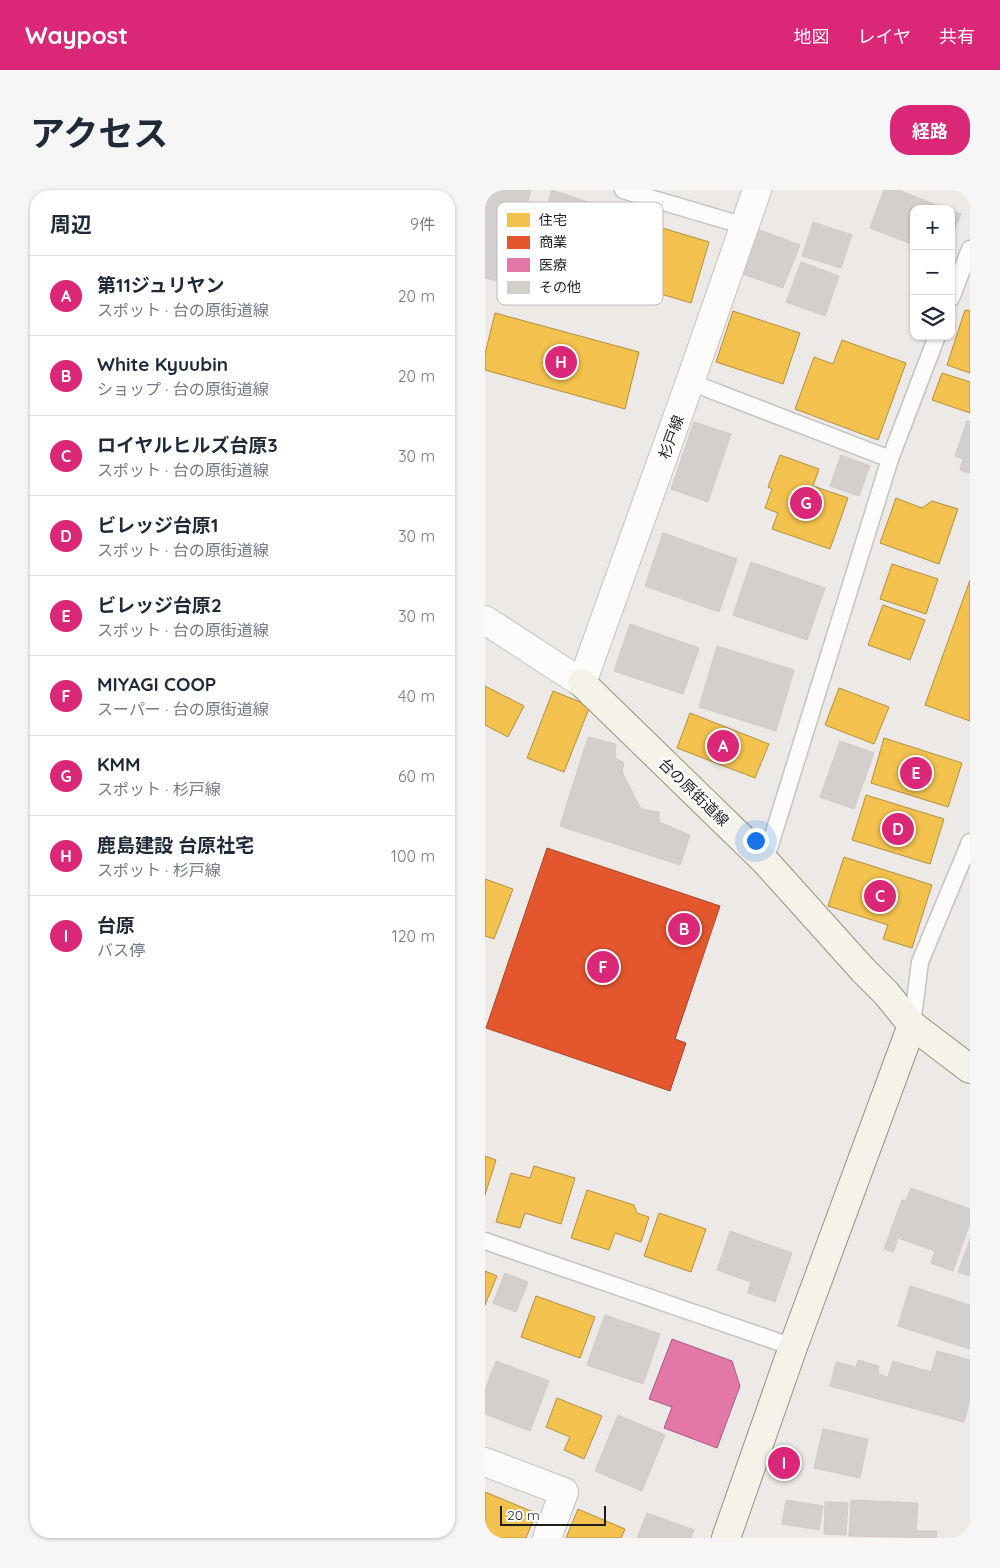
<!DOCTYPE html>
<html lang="ja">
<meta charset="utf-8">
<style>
:root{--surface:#fff;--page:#f6f6f7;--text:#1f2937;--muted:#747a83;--line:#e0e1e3;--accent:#db2777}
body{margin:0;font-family:Quicksand,"Noto Sans JP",sans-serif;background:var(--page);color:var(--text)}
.controls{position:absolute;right:15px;top:15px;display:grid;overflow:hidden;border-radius:10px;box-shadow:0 1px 4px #0004}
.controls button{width:45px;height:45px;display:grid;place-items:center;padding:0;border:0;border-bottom:1px solid var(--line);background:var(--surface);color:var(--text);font:25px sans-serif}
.scale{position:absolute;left:15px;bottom:12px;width:106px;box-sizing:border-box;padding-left:5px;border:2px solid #1d1d1d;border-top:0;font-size:14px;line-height:18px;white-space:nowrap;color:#1d1d1d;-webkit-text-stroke:4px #fff;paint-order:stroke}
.you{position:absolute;left:270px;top:650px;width:18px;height:18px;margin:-12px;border:4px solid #fff;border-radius:50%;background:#1a73e8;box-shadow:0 0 0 8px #1a73e833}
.badge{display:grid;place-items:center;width:32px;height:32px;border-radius:50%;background:var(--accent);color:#fff;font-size:16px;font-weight:700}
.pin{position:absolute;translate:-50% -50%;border:2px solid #fff;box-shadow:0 1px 5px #0006}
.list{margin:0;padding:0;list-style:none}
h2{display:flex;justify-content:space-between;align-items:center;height:65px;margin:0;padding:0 20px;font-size:21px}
h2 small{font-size:16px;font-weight:400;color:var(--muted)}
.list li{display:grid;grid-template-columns:32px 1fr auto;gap:15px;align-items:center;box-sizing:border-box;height:80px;padding:0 20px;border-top:1px solid var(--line)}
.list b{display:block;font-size:19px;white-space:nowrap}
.list p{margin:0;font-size:16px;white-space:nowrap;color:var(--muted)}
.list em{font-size:16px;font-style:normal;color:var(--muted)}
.icon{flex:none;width:28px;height:28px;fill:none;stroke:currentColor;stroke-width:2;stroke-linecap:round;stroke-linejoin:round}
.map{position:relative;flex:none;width:485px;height:1348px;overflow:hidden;border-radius:20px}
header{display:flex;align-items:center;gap:30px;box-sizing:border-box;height:70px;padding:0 25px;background:var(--accent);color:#fff}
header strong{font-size:24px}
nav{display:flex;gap:28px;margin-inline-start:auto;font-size:18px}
.intro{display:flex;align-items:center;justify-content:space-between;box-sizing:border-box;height:120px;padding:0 30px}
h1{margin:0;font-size:35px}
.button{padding:12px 22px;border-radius:20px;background:var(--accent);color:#fff;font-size:18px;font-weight:700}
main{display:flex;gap:30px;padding:0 30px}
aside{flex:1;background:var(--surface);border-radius:20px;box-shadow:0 1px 4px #0004}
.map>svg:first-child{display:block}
.homes{fill:#f2c14e;stroke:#b2903f}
.shops{fill:#e4572e;stroke:#a84629}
.health{fill:#e377a8;stroke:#a85c7e}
.building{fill:#d3cfcc;stroke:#d0cac7}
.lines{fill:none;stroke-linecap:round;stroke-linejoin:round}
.lane-casing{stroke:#c4c3c2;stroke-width:19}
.street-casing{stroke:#c4c3c2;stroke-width:30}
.secondary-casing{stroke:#97947d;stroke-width:30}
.lane{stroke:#fcfcfb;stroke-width:16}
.street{stroke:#fcfcfb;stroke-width:28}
.secondary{stroke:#f4f2e9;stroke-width:28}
.labels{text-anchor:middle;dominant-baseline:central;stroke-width:5;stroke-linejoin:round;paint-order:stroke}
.street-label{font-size:15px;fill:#1d1d1d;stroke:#fff}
.key{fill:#fff;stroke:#bbb;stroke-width:1}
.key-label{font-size:14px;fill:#1d1d1d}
</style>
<header>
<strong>Waypost</strong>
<nav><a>地図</a><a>レイヤ</a><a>共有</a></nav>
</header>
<div class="intro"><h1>アクセス</h1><a class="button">経路</a></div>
<main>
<aside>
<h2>周辺<small>9件</small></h2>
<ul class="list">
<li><span class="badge">A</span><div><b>第11ジュリヤン</b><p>スポット · 台の原街道線</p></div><em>20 m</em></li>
<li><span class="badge">B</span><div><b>White Kyuubin</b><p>ショップ · 台の原街道線</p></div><em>20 m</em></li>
<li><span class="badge">C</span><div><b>ロイヤルヒルズ台原3</b><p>スポット · 台の原街道線</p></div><em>30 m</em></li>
<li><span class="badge">D</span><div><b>ビレッジ台原1</b><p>スポット · 台の原街道線</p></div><em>30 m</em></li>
<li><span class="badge">E</span><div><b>ビレッジ台原2</b><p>スポット · 台の原街道線</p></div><em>30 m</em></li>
<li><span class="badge">F</span><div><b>MIYAGI COOP</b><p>スーパー · 台の原街道線</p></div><em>40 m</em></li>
<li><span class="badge">G</span><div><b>KMM</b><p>スポット · 杉戸線</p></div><em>60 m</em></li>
<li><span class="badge">H</span><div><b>鹿島建設 台原社宅</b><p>スポット · 杉戸線</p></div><em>100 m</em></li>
<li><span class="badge">I</span><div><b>台原</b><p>バス停</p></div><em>120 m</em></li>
</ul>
</aside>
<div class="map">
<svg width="485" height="1348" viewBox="0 0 485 1348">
<rect width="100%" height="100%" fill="#ece9e6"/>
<g class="homes">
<polygon points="174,37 224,52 206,113 156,98"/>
<polygon points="480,120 485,121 485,183 462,175"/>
<polygon points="248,121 315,143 298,194 231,172"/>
<polygon points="10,123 154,162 140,219 0,180 0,164"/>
<polygon points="357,150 421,173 393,250 310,219 329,167 348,174"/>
<polygon points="457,183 485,192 485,223 447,210"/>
<polygon points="295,265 334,279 328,296 363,308 345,359 287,339 293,323 280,318 287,299 283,297"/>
<polygon points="411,308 437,318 447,311 473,319 454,374 395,353"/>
<polygon points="407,374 453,389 441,424 395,409"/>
<polygon points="485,390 485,531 440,515"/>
<polygon points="398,415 440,430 425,470 383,455"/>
<polygon points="0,496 39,516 23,547 0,535"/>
<polygon points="354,498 404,517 389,554 340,535"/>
<polygon points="68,501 105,516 79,582 42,568"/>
<polygon points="205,523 284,554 270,588 192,558"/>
<polygon points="399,548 477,573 463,617 386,593"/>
<polygon points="381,605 459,629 445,674 367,650"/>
<polygon points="359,667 447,695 427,758 398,749 403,735 343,716"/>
<polygon points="0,689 28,699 9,749 0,746"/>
<polygon points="0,966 11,970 0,1005"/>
<polygon points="49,976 90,988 76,1034 40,1023 35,1038 11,1032 26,983 45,988"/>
<polygon points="102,1000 149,1015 152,1023 164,1027 156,1052 130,1043 124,1060 86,1048"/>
<polygon points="174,1023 221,1039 206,1082 159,1066"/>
<polygon points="0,1081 12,1086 0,1115"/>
<polygon points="51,1106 110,1127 95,1168 36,1147"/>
<polygon points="72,1208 117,1226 99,1269 79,1260 85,1247 61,1237"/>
<polygon points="0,1302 51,1323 41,1348 6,1348 0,1345"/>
<polygon points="93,1319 140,1339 136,1348 81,1348"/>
</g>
<polygon class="shops" points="62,658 235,716 190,849 201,853 185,901 1,838"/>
<polygon class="health" points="187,1149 247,1171 255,1196 232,1258 179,1238 187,1217 164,1209"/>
<g class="building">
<polygon points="4,0 46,0 21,93 0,88 0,17"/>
<polygon points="67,0 112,15 84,97 39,82"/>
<polygon points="399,0 413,0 462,19 429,19 429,55 385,38"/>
<polygon points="466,20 476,24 466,49"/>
<polygon points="328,32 367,45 356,78 317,66"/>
<polygon points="272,39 315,55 298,98 255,83"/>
<polygon points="316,72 354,86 340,126 301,112"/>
<polygon points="482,231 485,232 485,283 475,280 478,269 470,266"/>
<polygon points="209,232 246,244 223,312 186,299"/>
<polygon points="356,265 385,276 374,306 345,296"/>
<polygon points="178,343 252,369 234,422 160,396"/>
<polygon points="266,372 340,398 322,450 248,425"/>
<polygon points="145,434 214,458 198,504 129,481"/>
<polygon points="232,456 309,480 291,541 214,517"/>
<polygon points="103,547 131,554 130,568 139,573 137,582 156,619 174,622 174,632 205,645 195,675 75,636"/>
<polygon points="355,551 389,563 369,619 335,607"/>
<polygon points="426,998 485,1019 485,1033 468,1081 446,1073 450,1061 413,1048 408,1062 399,1059 417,1010 421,1011"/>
<polygon points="245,1041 307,1063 290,1112 263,1103 266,1092 232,1080"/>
<polygon points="485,1049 485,1086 473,1082"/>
<polygon points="20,1083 43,1092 31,1122 8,1113"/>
<polygon points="425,1096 485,1115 485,1159 413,1136"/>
<polygon points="120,1125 175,1144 158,1194 102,1175"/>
<polygon points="452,1161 485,1170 485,1209 479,1232 345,1196 351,1172 371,1177 373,1170 394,1176 393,1184 403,1187 408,1171 446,1182"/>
<polygon points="11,1171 64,1191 45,1241 0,1224 0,1200"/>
<polygon points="133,1225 180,1245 157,1301 110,1281"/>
<polygon points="338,1239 383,1249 375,1288 329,1278"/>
<polygon points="301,1310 338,1316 334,1340 297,1334"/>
<polygon points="366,1310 433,1313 431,1341 452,1341 451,1348 364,1346"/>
<polygon points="340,1312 363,1313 361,1345 339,1344"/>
<polygon points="162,1323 209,1340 206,1348 152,1348"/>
</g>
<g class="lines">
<g class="lane-casing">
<g id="lane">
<polyline points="138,0 260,36"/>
<polyline points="466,108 485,59"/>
<polyline points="205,192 405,269"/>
<polyline points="280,671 405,269 452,146"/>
<polyline points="427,835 435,772 485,652"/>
<polyline points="0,1051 308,1157"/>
</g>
</g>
<g class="street-casing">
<g id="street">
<polyline points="0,430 97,493 205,192 272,0"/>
<polyline points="0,1272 79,1302 62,1348"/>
</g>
</g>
<g class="secondary-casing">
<g id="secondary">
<polyline points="97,493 280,671 378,780 401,803 427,835 485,879"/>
<polyline points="241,1348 308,1157 427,835"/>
</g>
</g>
<use href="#lane" class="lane"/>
<use href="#street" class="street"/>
<use href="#secondary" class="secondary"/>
</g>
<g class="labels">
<g class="street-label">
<text transform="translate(186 247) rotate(-70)">杉戸線</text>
<text transform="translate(209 602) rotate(44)">台の原街道線</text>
</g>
</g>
<rect x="12" y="12" width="166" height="103" rx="8" class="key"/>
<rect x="22" y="23" width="23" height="14" fill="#f2c14e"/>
<rect x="22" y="46" width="23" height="13" fill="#e4572e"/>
<rect x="22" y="68" width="23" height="14" fill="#e377a8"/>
<rect x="22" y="91" width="23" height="13" fill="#d3cfcc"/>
<g class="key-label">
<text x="54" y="35">住宅</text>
<text x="54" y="57">商業</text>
<text x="54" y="80">医療</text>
<text x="54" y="102">その他</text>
</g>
</svg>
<div class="controls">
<button>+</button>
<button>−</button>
<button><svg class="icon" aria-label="layers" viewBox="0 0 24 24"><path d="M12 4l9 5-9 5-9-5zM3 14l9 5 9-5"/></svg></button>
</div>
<div class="scale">20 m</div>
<div class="you"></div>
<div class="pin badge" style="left:238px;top:556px">A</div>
<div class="pin badge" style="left:199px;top:739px">B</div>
<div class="pin badge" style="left:395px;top:706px">C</div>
<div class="pin badge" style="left:413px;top:639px">D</div>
<div class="pin badge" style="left:431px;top:583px">E</div>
<div class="pin badge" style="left:118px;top:777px">F</div>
<div class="pin badge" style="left:321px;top:313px">G</div>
<div class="pin badge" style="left:76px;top:172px">H</div>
<div class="pin badge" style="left:299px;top:1273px">I</div>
</div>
</main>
